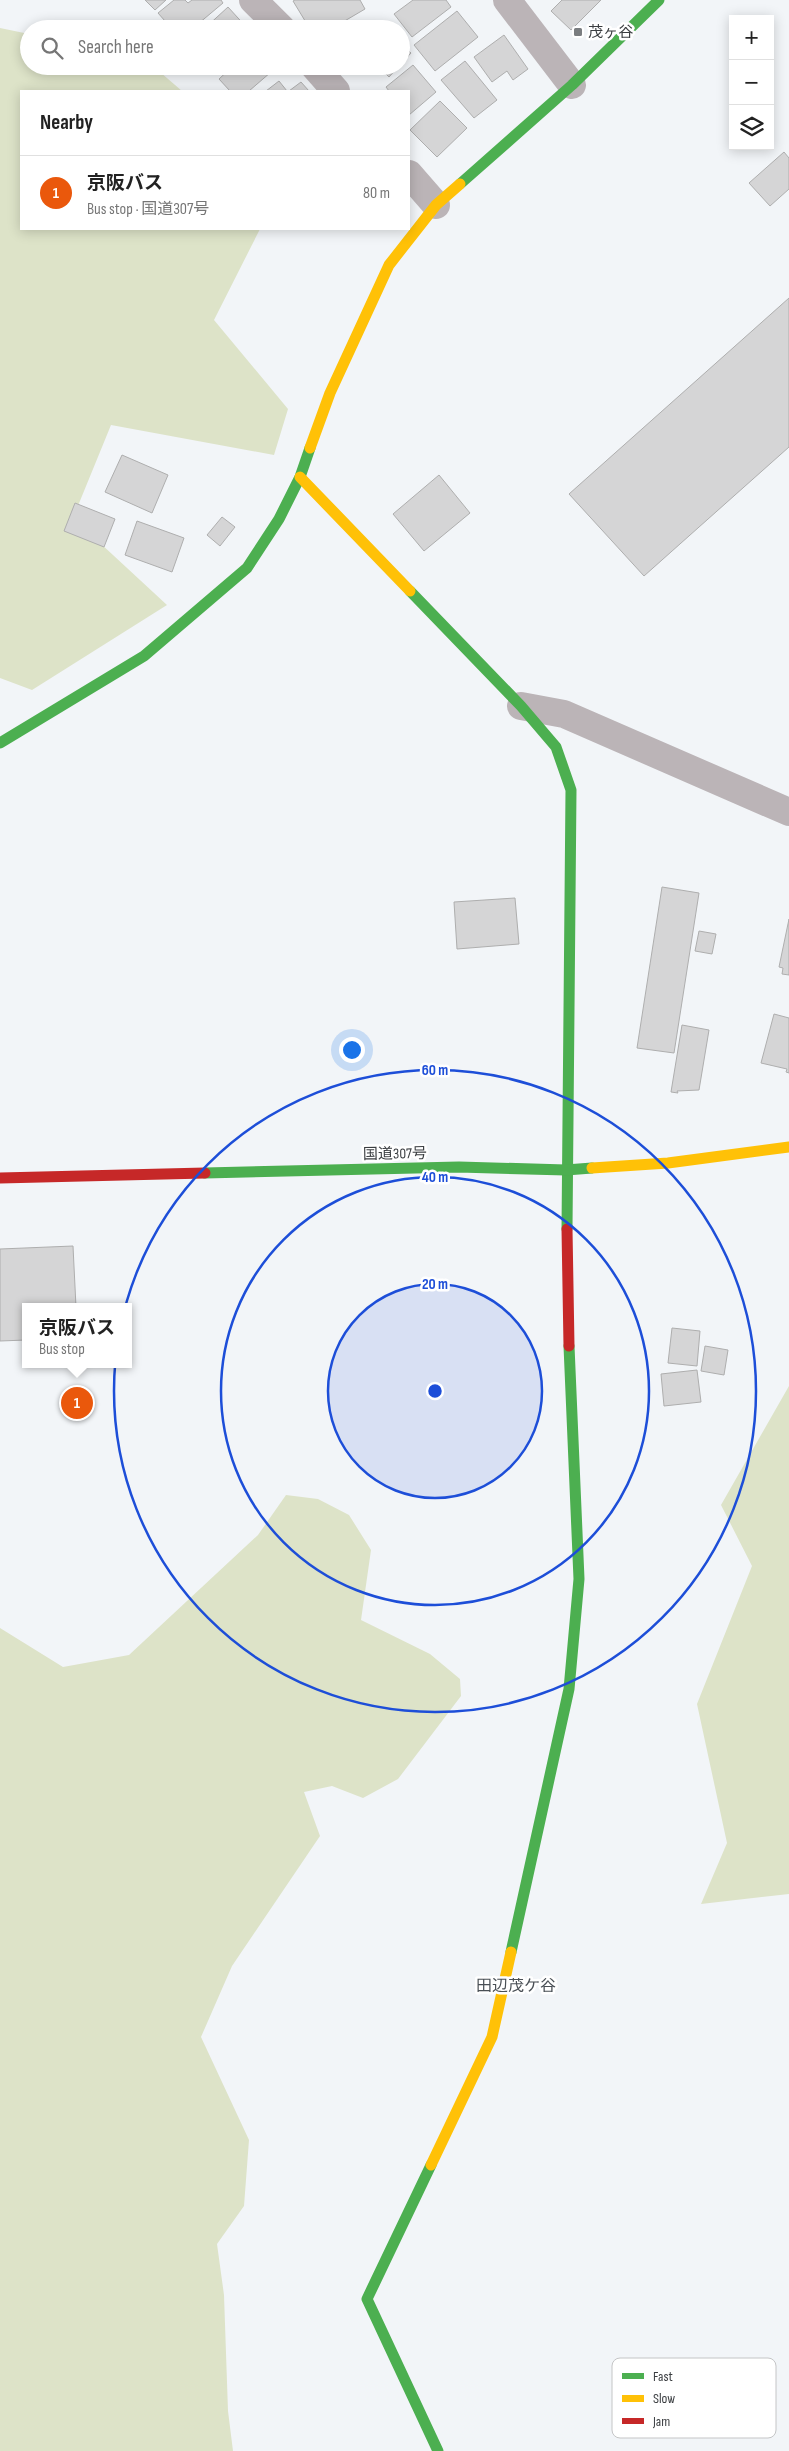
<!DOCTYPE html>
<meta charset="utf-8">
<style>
:root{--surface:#fff;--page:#f6f6f6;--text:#222;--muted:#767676;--line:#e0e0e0;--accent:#ea580c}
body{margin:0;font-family:"Sofia Sans Condensed","Noto Sans JP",sans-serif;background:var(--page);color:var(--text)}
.controls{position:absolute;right:15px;top:15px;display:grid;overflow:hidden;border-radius:0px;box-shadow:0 2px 12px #0003}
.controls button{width:45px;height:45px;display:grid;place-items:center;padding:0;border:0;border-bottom:1px solid var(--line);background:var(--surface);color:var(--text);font:25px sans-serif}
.you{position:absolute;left:351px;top:1049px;width:18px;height:18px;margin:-12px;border:4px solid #fff;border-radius:50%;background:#1a73e8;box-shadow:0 0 0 8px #1a73e833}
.badge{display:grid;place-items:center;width:32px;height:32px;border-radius:50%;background:var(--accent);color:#fff;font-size:16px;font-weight:700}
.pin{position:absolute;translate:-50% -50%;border:2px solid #fff;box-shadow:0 1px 5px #0006}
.popup{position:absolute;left:22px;top:1303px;width:110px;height:65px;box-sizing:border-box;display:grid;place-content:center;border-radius:0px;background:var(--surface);filter:drop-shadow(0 1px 4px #0005);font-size:16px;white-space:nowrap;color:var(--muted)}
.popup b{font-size:19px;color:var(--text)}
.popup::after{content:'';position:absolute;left:50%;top:100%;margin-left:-10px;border:10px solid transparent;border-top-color:var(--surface)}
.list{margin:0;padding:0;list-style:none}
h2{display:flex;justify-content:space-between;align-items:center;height:65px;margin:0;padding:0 20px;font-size:21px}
h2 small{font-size:16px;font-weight:400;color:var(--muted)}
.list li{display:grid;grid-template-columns:32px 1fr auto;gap:15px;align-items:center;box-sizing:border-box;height:75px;padding:0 20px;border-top:1px solid var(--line)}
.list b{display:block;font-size:19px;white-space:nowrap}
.list p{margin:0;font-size:16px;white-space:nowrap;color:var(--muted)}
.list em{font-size:16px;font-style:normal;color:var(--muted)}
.icon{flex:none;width:28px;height:28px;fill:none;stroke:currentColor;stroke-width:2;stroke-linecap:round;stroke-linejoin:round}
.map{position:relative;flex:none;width:789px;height:2451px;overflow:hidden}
.search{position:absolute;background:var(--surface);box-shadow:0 2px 12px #0003;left:20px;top:20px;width:390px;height:55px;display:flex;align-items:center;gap:12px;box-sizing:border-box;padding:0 18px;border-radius:28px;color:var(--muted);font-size:19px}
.panel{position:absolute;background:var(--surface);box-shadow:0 2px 12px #0003;left:20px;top:90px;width:390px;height:140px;border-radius:0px}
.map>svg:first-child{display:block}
.green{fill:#dde3c8}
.building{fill:#d5d5d6;stroke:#aeaeae}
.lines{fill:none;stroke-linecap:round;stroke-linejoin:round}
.street{stroke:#bbb4b7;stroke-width:28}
.fast{stroke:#4caf50;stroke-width:11}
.slow{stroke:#ffc107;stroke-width:11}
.jam{stroke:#c62828;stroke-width:11}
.ring{fill:none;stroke:#1d4ed8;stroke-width:2.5}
.poi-dot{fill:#7a7d80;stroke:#fff;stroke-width:2}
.labels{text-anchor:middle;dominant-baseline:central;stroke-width:5;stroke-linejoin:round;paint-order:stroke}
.poi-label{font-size:15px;fill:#3a3d40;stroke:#fff;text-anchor:start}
.street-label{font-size:15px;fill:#3a3d40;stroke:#fff}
.neighbourhood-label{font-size:16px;fill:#494f55;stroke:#fff}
.key{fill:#fff;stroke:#c4c5c6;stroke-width:1}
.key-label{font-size:14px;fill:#3a3d40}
.centre{fill:#1d4ed8;stroke:#fff;stroke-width:2.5}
.ring-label{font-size:15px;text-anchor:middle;font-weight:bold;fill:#1d4ed8;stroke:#fff;stroke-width:5;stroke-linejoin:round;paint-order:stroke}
</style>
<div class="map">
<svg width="789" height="2451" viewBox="0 0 789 2451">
<rect width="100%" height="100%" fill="#f2f5f8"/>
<g class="green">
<polygon points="0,28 29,34 29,66 153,66 182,91 21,91 21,229 260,229 214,320 288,409 274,455 111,425 73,518 167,605 32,690 0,678"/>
<polygon points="789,1386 789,1894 701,1904 727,1843 697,1704 752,1566 721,1505"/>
<polygon points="286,1495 318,1499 349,1515 371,1550 361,1620 430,1654 460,1679 461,1696 398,1779 363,1798 332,1786 304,1792 320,1836 232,1966 201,2037 249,2140 244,2206 217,2244 224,2295 228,2411 233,2451 0,2451 0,1628 63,1667 129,1655 258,1535"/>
</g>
<g class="building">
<polygon points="145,0 166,0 155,10"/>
<polygon points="174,0 185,0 188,3 192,0 221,0 223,3 192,29 172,29 158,13"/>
<polygon points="295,0 360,0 365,9 331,29 327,29 323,22 310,29 293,1"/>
<polygon points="413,0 446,0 451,7 412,37 394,14"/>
<polygon points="562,0 601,0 571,30 551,11"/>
<polygon points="228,7 248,29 204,29"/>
<polygon points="457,11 478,37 435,71 414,45"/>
<polygon points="364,20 373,29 356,29"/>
<polygon points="504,35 528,69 513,80 507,71 492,82 474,57"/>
<polygon points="401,44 411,53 401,64"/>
<polygon points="465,61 497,100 474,118 441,80"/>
<polygon points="413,65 436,92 409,115 409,91 389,91 386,87"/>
<polygon points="233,66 278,66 249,91 230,91 219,79"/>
<polygon points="378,66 399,66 389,77"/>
<polygon points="279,81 287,91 266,91"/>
<polygon points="301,82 309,91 289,91"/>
<polygon points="440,101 467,128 437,157 410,130"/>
<polygon points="784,152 789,158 789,189 770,206 749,183"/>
<polygon points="789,298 789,447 644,576 569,494"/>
<polygon points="122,455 168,475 152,513 105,492"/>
<polygon points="439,475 470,513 424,551 393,514"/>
<polygon points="75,503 115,519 104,547 64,531"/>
<polygon points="222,517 235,527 220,546 207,535"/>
<polygon points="137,521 184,538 172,572 125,555"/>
<polygon points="662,887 699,893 674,1053 637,1048"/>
<polygon points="515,898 519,944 457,949 454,902"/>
<polygon points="789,919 789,975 782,974 783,968 779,967"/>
<polygon points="699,931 716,934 712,954 695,951"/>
<polygon points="774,1014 789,1018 789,1073 786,1072 787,1069 761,1063"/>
<polygon points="682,1025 709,1030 699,1090 677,1091 678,1093 671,1092"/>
<polygon points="73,1246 76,1307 26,1307 26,1340 0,1341 0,1249"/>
<polygon points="672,1328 700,1331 697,1366 668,1363"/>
<polygon points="705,1346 728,1350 724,1375 701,1371"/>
<polygon points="697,1370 701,1402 664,1406 661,1374"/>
</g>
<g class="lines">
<g class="street">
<polyline points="253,0 282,29"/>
<polyline points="507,0 572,85"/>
<polyline points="314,66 336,91"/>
<polyline points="409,174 436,205"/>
<polyline points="521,706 564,714 789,812"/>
</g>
<g class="fast">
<polyline points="460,184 572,85 659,0"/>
<polyline points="410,591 521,706 556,747 571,790 567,1229"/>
<polyline points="0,743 144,656 247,568 279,519 300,477 310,448"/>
<polyline points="205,1173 459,1167 566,1170 592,1168"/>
<polyline points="511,1952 569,1689 579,1579 569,1346"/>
<polyline points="431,2165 367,2299 438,2451"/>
</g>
<g class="slow">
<polyline points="310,448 330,393 389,265 436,205 460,184"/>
<polyline points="300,477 410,591"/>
<polyline points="592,1168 668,1163 789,1147"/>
<polyline points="431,2165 492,2037 511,1952"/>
</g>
<g class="jam">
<polyline points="0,1178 205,1173"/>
<polyline points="567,1229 569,1346"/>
</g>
</g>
<circle cx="435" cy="1391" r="107" fill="#1d4ed8" fill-opacity=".12"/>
<g class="ring">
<circle cx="435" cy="1391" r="107"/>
<circle cx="435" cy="1391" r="214"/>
<circle cx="435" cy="1391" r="321"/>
</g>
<rect class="poi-dot" x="573" y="27" width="10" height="10" rx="2.5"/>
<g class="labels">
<g class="poi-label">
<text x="588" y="32">茂ヶ谷</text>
</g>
<g class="street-label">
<text transform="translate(395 1154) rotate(-1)">国道307号</text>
</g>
<g class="neighbourhood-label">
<text x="516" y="1986">田辺茂ケ谷</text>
</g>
</g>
<rect x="612" y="2358" width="164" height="80" rx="8" class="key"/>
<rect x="622" y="2373" width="22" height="6" fill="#4caf50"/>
<rect x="622" y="2395" width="22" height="7" fill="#ffc107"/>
<rect x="622" y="2418" width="22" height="6" fill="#c62828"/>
<g class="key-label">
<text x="653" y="2381">Fast</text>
<text x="653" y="2403">Slow</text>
<text x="653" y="2426">Jam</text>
</g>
<circle cx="435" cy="1391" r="8" class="centre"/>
<g class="ring-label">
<text x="435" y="1075">60 m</text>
<text x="435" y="1182">40 m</text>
<text x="435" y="1289">20 m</text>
</g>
</svg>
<div class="controls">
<button>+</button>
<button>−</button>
<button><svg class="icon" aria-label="layers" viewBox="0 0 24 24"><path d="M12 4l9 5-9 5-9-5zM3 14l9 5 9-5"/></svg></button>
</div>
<div class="you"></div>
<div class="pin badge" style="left:77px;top:1403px">1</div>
<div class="popup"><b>京阪バス</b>Bus stop</div>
<div class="search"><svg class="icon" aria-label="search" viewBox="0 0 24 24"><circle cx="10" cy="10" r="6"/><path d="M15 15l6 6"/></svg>Search here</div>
<section class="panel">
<h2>Nearby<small></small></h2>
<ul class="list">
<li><span class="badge">1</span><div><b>京阪バス</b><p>Bus stop · 国道307号</p></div><em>80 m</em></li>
</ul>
</section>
</div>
